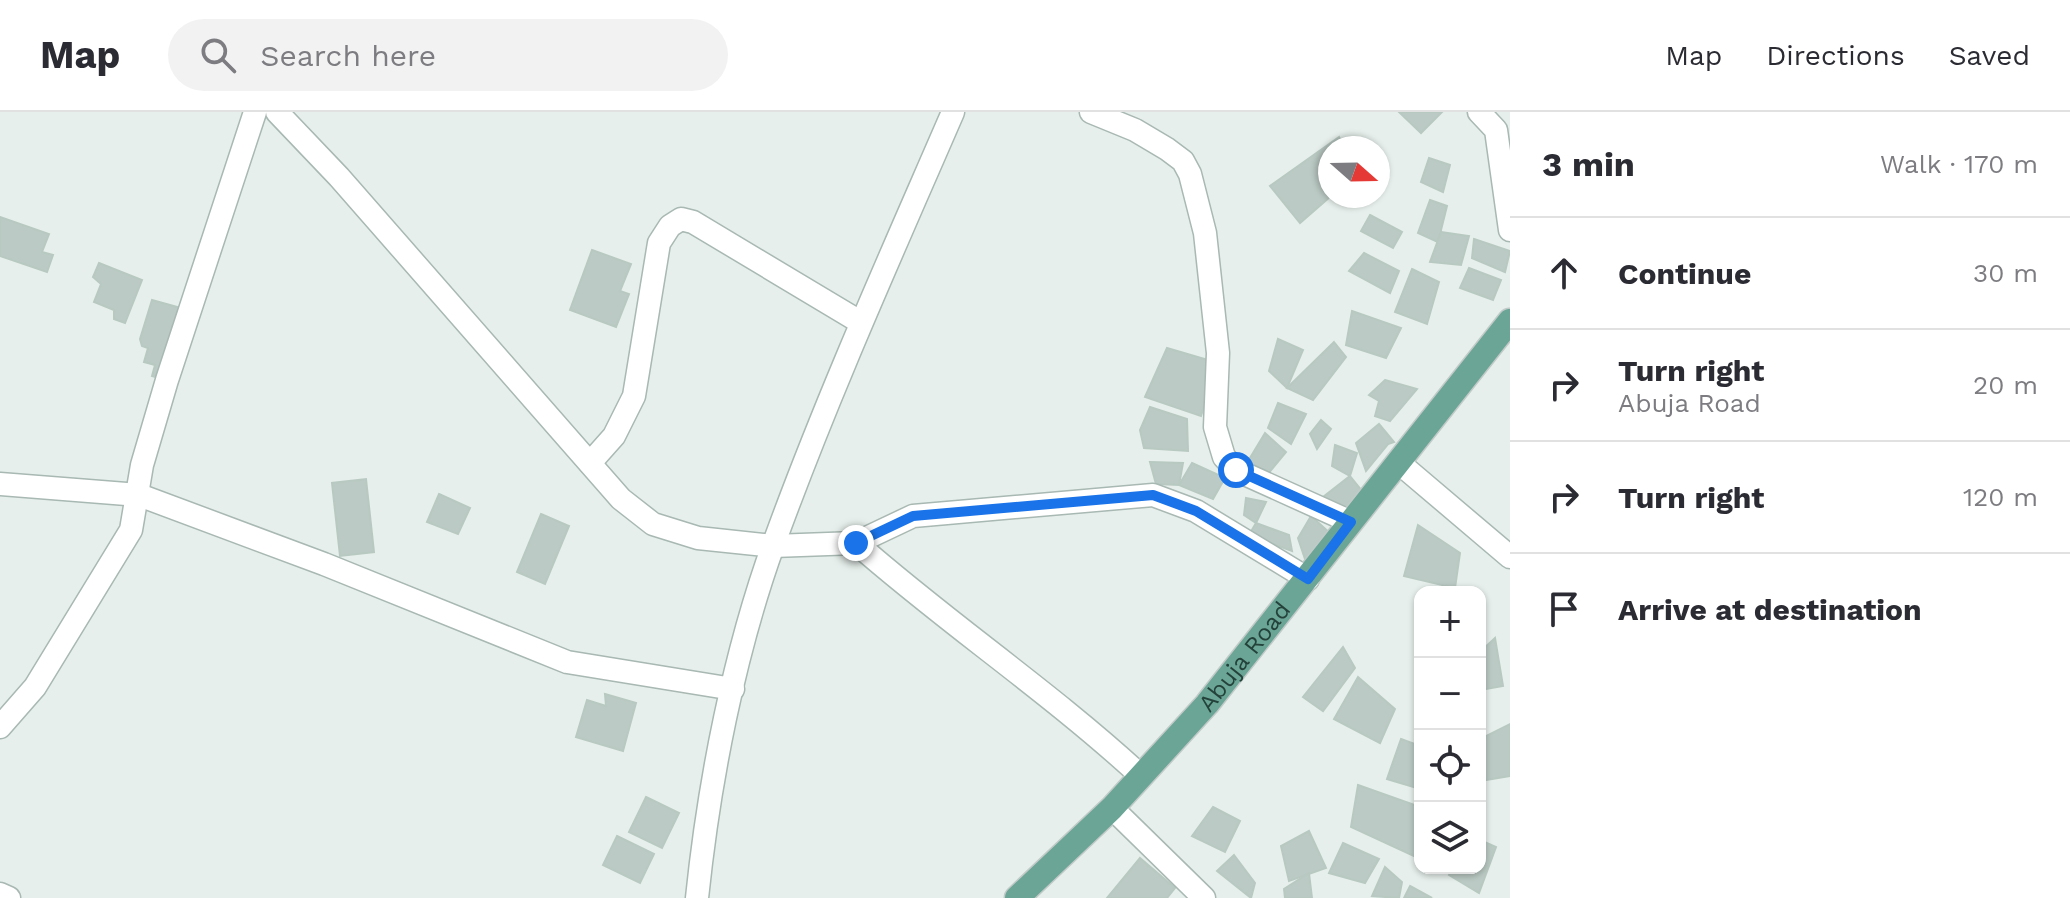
<!DOCTYPE html>
<meta charset="utf-8">
<style>
:root{--surface:#fff;--page:#f2f2f3;--text:#2b2b33;--muted:#7c7c81;--line:#e1e1e2}
body{margin:0;font-family:"Work Sans",sans-serif;background:var(--page);color:var(--text)}
.controls{position:absolute;right:24px;bottom:24px;display:grid;overflow:hidden;border-radius:16px;box-shadow:0 2px 6px #0004}
.controls button{width:72px;height:72px;display:grid;place-items:center;padding:0;border:0;border-bottom:2px solid var(--line);background:var(--surface);color:var(--text);font:40px sans-serif}
.compass{position:absolute;left:1318px;top:24px;width:72px;height:72px;border-radius:50%;background:var(--surface);box-shadow:0 2px 6px #0004;rotate:110deg}
.stop{position:absolute;width:24px;height:24px;margin:-18px;border:6px solid #1a73e8;border-radius:50%;background:#fff}
.stop.end{background:#1a73e8;border-color:#fff;box-shadow:0 2px 8px #0008}
.list{margin:0;padding:0;list-style:none}
h2{display:flex;justify-content:space-between;align-items:center;height:104px;margin:0;padding:0 32px;font-size:34px}
h2 small{font-size:26px;font-weight:400;color:var(--muted)}
.list li{display:grid;grid-template-columns:52px 1fr auto;gap:24px;align-items:center;box-sizing:border-box;height:112px;padding:0 32px;border-top:2px solid var(--line)}
.list b{display:block;font-size:30px;white-space:nowrap}
.list p{margin:0;font-size:26px;white-space:nowrap;color:var(--muted)}
.list em{font-size:26px;font-style:normal;color:var(--muted)}
.icon{flex:none;width:44px;height:44px;fill:none;stroke:currentColor;stroke-width:2;stroke-linecap:round;stroke-linejoin:round}
.map{position:relative;flex:none;width:1510px;height:786px;overflow:hidden}
header{display:flex;align-items:center;gap:48px;box-sizing:border-box;height:112px;padding:0 40px;background:var(--surface);border-bottom:2px solid var(--line)}
header strong{font-size:38px}
nav{display:flex;gap:44px;margin-inline-start:auto;font-size:28px}
.search{width:560px;height:72px;background:var(--page);display:flex;align-items:center;gap:20px;box-sizing:border-box;padding:0 28px;border-radius:44px;color:var(--muted);font-size:30px}
main{display:flex}
aside{flex:1;background:var(--surface)}
.map>svg:first-child{display:block}
.building{fill:#bbcac4;stroke:#b8c9c2;stroke-width:2}
.lines{fill:none;stroke-linecap:round;stroke-linejoin:round}
.street-casing{stroke:#a8b8b2;stroke-width:25}
.primary-casing{stroke:#c2cac8;stroke-width:27}
.street{stroke:#fff;stroke-width:22}
.primary{stroke:#6aa596;stroke-width:24}
.route{stroke:#1a73e8;stroke-width:10}
.labels{text-anchor:middle;dominant-baseline:central;stroke-width:7;stroke-linejoin:round;paint-order:stroke}
.street-label{font-size:24px;fill:#24423a;stroke:#f7fbf9}
</style>
<header>
<strong>Map</strong>
<div class="search"><svg class="icon" aria-label="search" viewBox="0 0 24 24"><circle cx="10" cy="10" r="6"/><path d="M15 15l6 6"/></svg>Search here</div>
<nav><a>Map</a><a>Directions</a><a>Saved</a></nav>
</header>
<main>
<div class="map">
<svg width="1510" height="786" viewBox="0 0 1510 786">
<rect width="100%" height="100%" fill="#e6efeb"/>
<g class="building">
<polygon points="1399,0 1442,0 1421,21"/>
<polygon points="1339,25 1344,36 1330,36 1331,84 1300,111 1270,74"/>
<polygon points="1429,46 1450,53 1443,80 1421,70"/>
<polygon points="1430,88 1447,94 1438,130 1418,121"/>
<polygon points="1370,103 1402,120 1393,136 1361,119"/>
<polygon points="0,105 49,122 42,140 53,143 47,160 0,144"/>
<polygon points="1441,120 1469,124 1461,153 1430,150"/>
<polygon points="1474,127 1510,139 1505,160 1472,146"/>
<polygon points="592,138 631,152 620,179 629,182 616,215 570,198"/>
<polygon points="1364,141 1399,159 1390,181 1349,159"/>
<polygon points="99,151 142,168 125,211 114,207 114,198 94,190 101,172 93,165"/>
<polygon points="1469,156 1501,168 1493,188 1460,176"/>
<polygon points="1412,157 1439,170 1427,212 1395,200"/>
<polygon points="152,188 195,200 167,268 152,264 155,253 144,250 148,236 142,234 140,227"/>
<polygon points="1352,199 1401,216 1386,246 1346,233"/>
<polygon points="1278,227 1303,238 1287,276 1269,259"/>
<polygon points="1334,230 1346,245 1313,288 1287,276"/>
<polygon points="1167,236 1218,251 1201,304 1145,285"/>
<polygon points="1385,268 1417,277 1390,309 1375,304 1379,289 1369,283"/>
<polygon points="1278,291 1306,302 1291,332 1268,316"/>
<polygon points="1150,295 1187,307 1188,339 1144,336 1140,318"/>
<polygon points="1321,308 1331,317 1317,337 1310,322"/>
<polygon points="1379,312 1394,330 1388,332 1366,359 1356,331"/>
<polygon points="1265,321 1286,340 1267,363 1247,351"/>
<polygon points="1335,333 1357,341 1350,364 1332,354"/>
<polygon points="1150,350 1183,351 1179,373 1156,372"/>
<polygon points="1192,351 1225,366 1213,387 1179,373"/>
<polygon points="1350,364 1362,379 1343,401 1323,385"/>
<polygon points="366,367 374,440 340,444 332,371"/>
<polygon points="439,382 470,396 458,422 427,410"/>
<polygon points="1246,386 1266,390 1256,411 1244,403"/>
<polygon points="541,402 569,414 545,472 517,460"/>
<polygon points="1311,404 1332,423 1305,447 1298,426"/>
<polygon points="1256,411 1289,423 1292,439 1249,423"/>
<polygon points="1418,413 1460,441 1455,476 1404,464"/>
<polygon points="1495,526 1503,574 1480,578 1480,540"/>
<polygon points="1343,535 1355,556 1323,599 1303,585"/>
<polygon points="1358,565 1395,597 1380,631 1334,607"/>
<polygon points="605,582 636,591 623,639 576,625 587,588 606,594"/>
<polygon points="1510,612 1510,664 1480,669 1480,627"/>
<polygon points="1401,627 1420,634 1420,677 1387,667"/>
<polygon points="1358,673 1420,695 1416,745 1351,715"/>
<polygon points="646,685 679,701 662,736 629,720"/>
<polygon points="1213,695 1240,709 1225,740 1192,724"/>
<polygon points="1309,719 1326,756 1289,769 1281,734"/>
<polygon points="617,724 654,742 640,771 603,753"/>
<polygon points="1480,728 1496,735 1479,781 1449,763 1454,756 1480,756"/>
<polygon points="1343,731 1379,747 1365,771 1329,761"/>
<polygon points="1234,743 1255,771 1251,786 1217,759"/>
<polygon points="1140,746 1175,776 1167,786 1107,786"/>
<polygon points="1385,755 1402,770 1399,786 1372,784"/>
<polygon points="1309,761 1312,786 1285,786 1284,777"/>
<polygon points="1410,774 1432,786 1404,786"/>
</g>
<g class="lines">
<g class="street-casing">
<g id="street">
<polyline points="277,0 339,65 621,387 653,412 698,426 773,434 856,431 913,404 1153,383 1196,399 1308,467"/>
<polyline points="1091,0 1135,18 1167,37 1183,49 1190,62 1205,121 1218,241 1215,315 1224,345 1236,358 1351,410"/>
<polyline points="1479,0 1496,18 1510,118"/>
<polyline points="1398,350 1510,445"/>
<polyline points="590,351 614,324 634,284 659,131 670,114 681,107 693,110 860,210"/>
<polyline points="0,372 139,383 324,452 567,550 733,577"/>
<path d="M856 431C948 512 1050 580 1141 664"/>
<polyline points="0,615 35,575 131,418 142,353 167,268 255,0"/>
<polyline points="1112,696 1204,786"/>
<polyline points="0,782 9,786"/>
<path d="M697 786C709 670 734 541 774 431 827 285 891 143 953 0"/>
</g>
</g>
<g class="primary-casing">
<g id="primary">
<path id="s1" d="M1017 786 1112 696 1207 592 1510 209"/>
</g>
</g>
<use href="#street" class="street"/>
<use href="#primary" class="primary"/>
</g>
<g class="lines">
<polyline class="route" points="856,431 913,404 1153,383 1196,399 1308,467 1351,410 1236,358"/>
</g>
<g class="labels">
<g class="street-label">
<text stroke="none"><textPath href="#s1" startOffset="332">Abuja Road</textPath></text>
</g>
</g>
</svg>
<div class="controls">
<button>+</button>
<button>−</button>
<button><svg class="icon" aria-label="locate" viewBox="0 0 24 24"><circle cx="12" cy="12" r="6"/><path d="M12 2v4M12 18v4M2 12h4M18 12h4"/></svg></button>
<button><svg class="icon" aria-label="layers" viewBox="0 0 24 24"><path d="M12 4l9 5-9 5-9-5zM3 14l9 5 9-5"/></svg></button>
</div>
<svg class="compass" viewBox="-18 -18 36 36"><path d="M0-13l5 13h-10z" fill="#e53935"/><path d="M0 13l5-13h-10z" fill="#7c7c81"/></svg>
<div class="stop" style="left:1236px;top:358px"></div>
<div class="stop end" style="left:856px;top:431px"></div>
</div>
<aside>
<h2>3 min<small>Walk · 170 m</small></h2>
<ul class="list">
<li><svg class="icon" aria-label="ahead" viewBox="0 0 24 24"><path d="M12 20V5M6 11l6-6 6 6"/></svg><div><b>Continue</b></div><em>30 m</em></li>
<li><svg class="icon" aria-label="right" viewBox="0 0 24 24"><path d="M7 20v-9h11M14 6l5 5-5 5"/></svg><div><b>Turn right</b><p>Abuja Road</p></div><em>20 m</em></li>
<li><svg class="icon" aria-label="right" viewBox="0 0 24 24"><path d="M7 20v-9h11M14 6l5 5-5 5"/></svg><div><b>Turn right</b></div><em>120 m</em></li>
<li><svg class="icon" aria-label="arrive" viewBox="0 0 24 24"><path d="M6 21V4h12l-3 4 3 4H6"/></svg><div><b>Arrive at destination</b></div></li>
</ul>
</aside>
</main>
